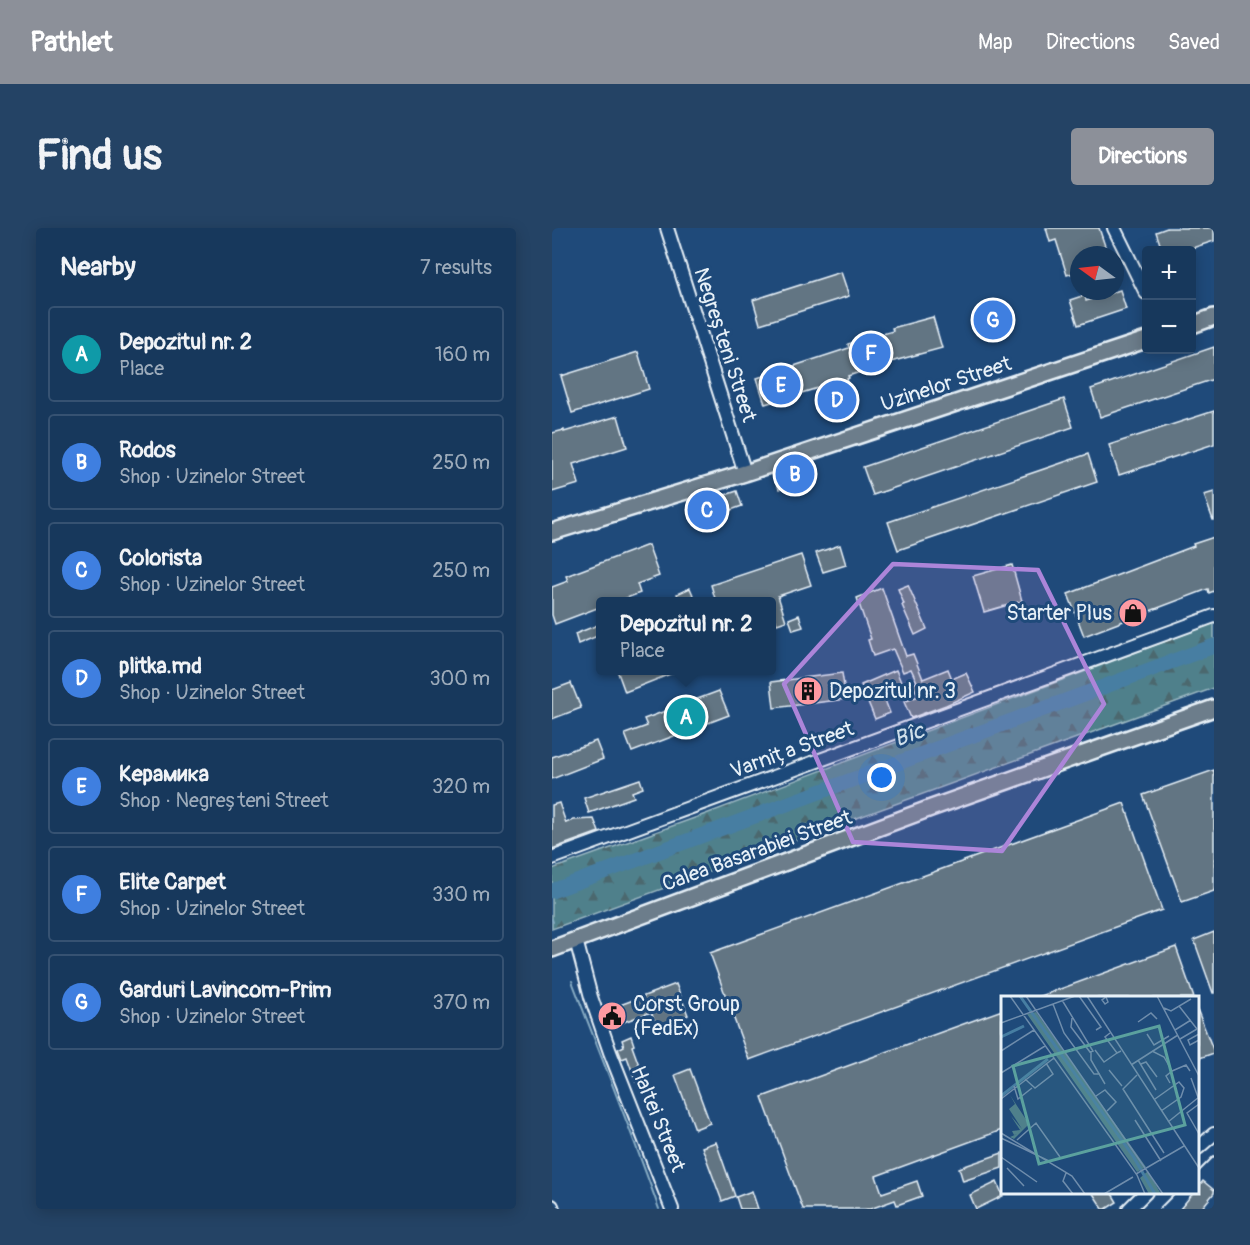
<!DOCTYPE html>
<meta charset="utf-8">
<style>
:root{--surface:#17385c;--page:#244365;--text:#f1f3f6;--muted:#9eacbb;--line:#365272;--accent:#8c9099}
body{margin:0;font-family:Pangolin,sans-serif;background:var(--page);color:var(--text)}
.controls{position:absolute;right:18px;top:18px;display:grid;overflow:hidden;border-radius:6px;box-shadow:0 3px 15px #0003}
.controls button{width:54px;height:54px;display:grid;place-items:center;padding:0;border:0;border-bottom:2px solid var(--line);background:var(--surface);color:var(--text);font:30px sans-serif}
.compass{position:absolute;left:518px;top:18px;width:54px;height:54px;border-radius:50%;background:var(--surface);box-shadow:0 3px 15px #0003;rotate:285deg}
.you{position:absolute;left:330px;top:550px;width:21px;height:21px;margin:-15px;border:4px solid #fff;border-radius:50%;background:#1a73e8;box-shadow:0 0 0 9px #1a73e833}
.badge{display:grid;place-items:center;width:39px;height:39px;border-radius:50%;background:var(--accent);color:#fff;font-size:20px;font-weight:700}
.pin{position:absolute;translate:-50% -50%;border:3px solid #fff;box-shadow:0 2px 6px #0006}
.popup{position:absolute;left:44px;top:369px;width:180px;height:78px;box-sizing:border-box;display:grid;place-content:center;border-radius:6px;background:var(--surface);filter:drop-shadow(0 2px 4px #0005);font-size:20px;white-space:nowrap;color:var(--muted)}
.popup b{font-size:22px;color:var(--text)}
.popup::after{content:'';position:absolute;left:50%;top:100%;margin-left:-12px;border:12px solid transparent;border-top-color:var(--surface)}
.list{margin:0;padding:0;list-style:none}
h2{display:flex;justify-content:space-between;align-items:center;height:78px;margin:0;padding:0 24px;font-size:26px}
h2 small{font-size:20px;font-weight:400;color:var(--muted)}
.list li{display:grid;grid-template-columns:39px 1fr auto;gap:18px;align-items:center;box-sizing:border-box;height:96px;margin:0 12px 12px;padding:0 12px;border:2px solid var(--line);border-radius:6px}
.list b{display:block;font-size:22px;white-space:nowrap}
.list p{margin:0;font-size:20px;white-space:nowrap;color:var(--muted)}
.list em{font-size:20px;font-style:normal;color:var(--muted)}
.map{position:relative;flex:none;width:662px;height:981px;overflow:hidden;border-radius:6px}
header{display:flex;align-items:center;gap:36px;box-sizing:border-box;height:84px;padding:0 30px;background:var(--accent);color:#fff}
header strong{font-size:28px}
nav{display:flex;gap:33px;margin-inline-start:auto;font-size:21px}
.intro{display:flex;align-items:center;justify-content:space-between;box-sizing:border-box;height:144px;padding:0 36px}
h1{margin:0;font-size:42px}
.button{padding:15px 27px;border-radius:6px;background:var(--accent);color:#fff;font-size:21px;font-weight:700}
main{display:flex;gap:36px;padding:0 36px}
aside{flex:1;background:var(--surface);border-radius:6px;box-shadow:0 3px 15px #0003}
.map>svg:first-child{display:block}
.forest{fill:url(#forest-firs);stroke:#9cb8c2;stroke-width:1.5}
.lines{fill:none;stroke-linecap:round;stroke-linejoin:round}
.stream{stroke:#87acc4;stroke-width:2}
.river{stroke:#477ea2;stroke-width:15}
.building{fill:#627583;stroke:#e8f1f8;stroke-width:1.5}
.minor-casing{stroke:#e8f1f8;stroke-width:16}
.major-casing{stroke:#e8f1f8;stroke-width:20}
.minor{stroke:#1f4a7a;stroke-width:12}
.major{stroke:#6c7d8b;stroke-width:15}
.rail{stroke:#e8f1f8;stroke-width:2}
.marked{fill:#ac85d9;fill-opacity:0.2;stroke:#ac85d9;stroke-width:4.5;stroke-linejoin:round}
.labels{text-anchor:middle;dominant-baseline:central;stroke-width:6;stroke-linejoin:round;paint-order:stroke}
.street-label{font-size:21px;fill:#e8f1f8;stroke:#1f4a7a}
.poi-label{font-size:21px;fill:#e8f1f8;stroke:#1f4a7a;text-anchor:start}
.water-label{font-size:22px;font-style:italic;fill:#d0e0eb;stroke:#1f4a7a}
.inset-river{fill:none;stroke:#477ea2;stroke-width:3}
.inset-road{fill:none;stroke:#6f8dac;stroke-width:1.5}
.view{fill:#5ba19e;fill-opacity:0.15;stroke:#5ba19e;stroke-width:3}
.inset-edge{fill:none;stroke:#e8f1f8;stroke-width:3}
</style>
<header>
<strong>Pathlet</strong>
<nav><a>Map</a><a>Directions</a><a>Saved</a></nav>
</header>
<div class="intro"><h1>Find us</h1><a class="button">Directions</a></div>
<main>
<aside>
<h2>Nearby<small>7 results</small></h2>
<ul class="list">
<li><span class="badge" style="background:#0f9aa8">A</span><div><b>Depozitul nr. 2</b><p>Place</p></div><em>160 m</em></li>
<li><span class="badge" style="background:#3f7fe0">B</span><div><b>Rodos</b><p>Shop · Uzinelor Street</p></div><em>250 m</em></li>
<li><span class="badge" style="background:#3f7fe0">C</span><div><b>Colorista</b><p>Shop · Uzinelor Street</p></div><em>250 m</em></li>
<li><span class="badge" style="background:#3f7fe0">D</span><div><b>plitka.md</b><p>Shop · Uzinelor Street</p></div><em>300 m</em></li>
<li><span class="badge" style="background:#3f7fe0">E</span><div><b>Керамика</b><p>Shop · Negreșteni Street</p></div><em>320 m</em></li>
<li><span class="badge" style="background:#3f7fe0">F</span><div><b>Elite Carpet</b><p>Shop · Uzinelor Street</p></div><em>330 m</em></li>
<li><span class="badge" style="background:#3f7fe0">G</span><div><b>Garduri Lavincom-Prim</b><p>Shop · Uzinelor Street</p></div><em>370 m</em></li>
</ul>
</aside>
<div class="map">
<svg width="662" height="981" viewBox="0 0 662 981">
<defs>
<pattern id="forest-firs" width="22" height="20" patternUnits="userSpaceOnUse" patternTransform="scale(1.5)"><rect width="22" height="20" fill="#4f808b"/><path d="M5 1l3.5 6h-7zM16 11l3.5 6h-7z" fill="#4b676e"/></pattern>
</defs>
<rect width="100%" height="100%" fill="#1f4a7a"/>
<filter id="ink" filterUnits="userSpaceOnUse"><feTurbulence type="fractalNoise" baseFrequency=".0167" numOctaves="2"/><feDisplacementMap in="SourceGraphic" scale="12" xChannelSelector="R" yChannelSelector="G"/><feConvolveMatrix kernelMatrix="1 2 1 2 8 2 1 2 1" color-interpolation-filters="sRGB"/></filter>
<g filter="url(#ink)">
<polygon class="forest" points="662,395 662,460 0,701 0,641 151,587"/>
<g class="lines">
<g class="stream">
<polyline points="0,691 1,694"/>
<path d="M20 753C49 829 80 904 107 981"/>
</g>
<polyline class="river" points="0,663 662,418"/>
</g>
<g class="building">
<polygon points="494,0 547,0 556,27 527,27 527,57 525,57 521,45 515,47 504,12 498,14"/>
<polygon points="615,0 662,0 662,13 634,22 610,22 604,4"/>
<polygon points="289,44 297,68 208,96 201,72"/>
<polygon points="568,62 574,81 526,97 518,72 533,67 534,73"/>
<polygon points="444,75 453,100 437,106 427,81"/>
<polygon points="381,89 390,120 342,133 296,148 297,150 295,151 302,175 273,185 266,160 213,176 205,150 297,120 296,116 341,103 340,100"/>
<polygon points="662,119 662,151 548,189 539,161"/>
<polygon points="86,124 97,161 20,185 9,148"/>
<polygon points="512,171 521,199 321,267 311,239"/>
<polygon points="662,183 662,216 567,247 557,217"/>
<polygon points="66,188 75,219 21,236 27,256 0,264 0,205 12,202 12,204"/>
<polygon points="536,226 545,254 346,322 336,294"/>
<polygon points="260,233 265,248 227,261 222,246"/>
<polygon points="185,263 190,278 143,295 138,279"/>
<polygon points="662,264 662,292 661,292 652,267"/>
<polygon points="662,309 662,363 657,365 656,361 532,408 516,366 642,318 641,316"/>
<polygon points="96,317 107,348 85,356 88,365 64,374 48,374 48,379 3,396 0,387 0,359 16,353 14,348"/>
<polygon points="288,317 294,337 271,344 264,325"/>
<polygon points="249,327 259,357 226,368 234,393 225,396 219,379 219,374 217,374 217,371 209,374 164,374 159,357"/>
<polygon points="460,337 470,373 432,384 421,348"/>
<polygon points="356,357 375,401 363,407 350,377 352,376 346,361"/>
<polygon points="138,360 144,374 128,374 125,366"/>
<polygon points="330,360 354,428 361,426 371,451 396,441 400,451 414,445 423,464 394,477 359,490 352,474 366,468 361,456 365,454 359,441 351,444 341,421 321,428 316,412 319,411 305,370"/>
<polygon points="247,387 251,399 241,402 237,391"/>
<polygon points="48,396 48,407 26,416 23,406"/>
<polygon points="65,442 126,442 126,443 73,464"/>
<polygon points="344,442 351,459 331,467 338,485 323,491 309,457"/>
<polygon points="290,445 294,471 222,480 219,454"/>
<polygon points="19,455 29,480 0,491 0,462"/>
<polygon points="167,463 177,487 80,524 73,506 95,498 92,491"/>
<polygon points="44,513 51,531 0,551 0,529"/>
<polygon points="662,542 662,663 630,674 591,567"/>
<polygon points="88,551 91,560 80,564 82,569 37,585 32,570"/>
<polygon points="7,575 14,595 21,592 42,591 47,604 0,621 0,577"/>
<polygon points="572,575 610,682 197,832 158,725"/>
<polygon points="662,704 662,765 661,765 642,712"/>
<polygon points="624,719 642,770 486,770 486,769"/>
<polygon points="124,756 136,787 105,799 99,784 58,799 52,783"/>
<polygon points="645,781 662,824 662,825 645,831"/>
<polygon points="450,782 450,902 324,948 330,965 365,953 370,968 345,977 343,972 318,981 251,981 210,869"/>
<polygon points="79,808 82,817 80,818 92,851 84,854 75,829 70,831 66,821 72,818 70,812"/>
<polygon points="138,841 158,895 143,901 123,847"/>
<polygon points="164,914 183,968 170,973 150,919"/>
<polygon points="450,925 450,940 411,953 407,940"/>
<polygon points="651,953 662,962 662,965 649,981 628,981 642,964 645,964 645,960"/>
<polygon points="445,954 451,968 424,981 418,967"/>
<polygon points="200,963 206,981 188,981 184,969"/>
<polygon points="540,964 559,964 565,974 554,981 551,981"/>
</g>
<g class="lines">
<g class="minor-casing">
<g id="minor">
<polyline points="115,0 193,245"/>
<polyline points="562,0 594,65"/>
<polyline points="0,630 662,388"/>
<polyline points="24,712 39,769 58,824 120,981"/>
<polyline points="646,920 662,906"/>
<polyline points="0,978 1,981"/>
<polyline points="577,981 594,964"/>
</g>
</g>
<g class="major-casing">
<g id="major">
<polyline points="640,97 662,89"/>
<polyline points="0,304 193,245 594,112"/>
<polyline points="0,721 379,580 662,480"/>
</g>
</g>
<use href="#minor" class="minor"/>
<use href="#major" class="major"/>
<g class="rail">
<polyline points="646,944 662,928"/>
<polyline points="607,981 624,964"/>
</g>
</g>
</g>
<path class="marked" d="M341 336 486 342 552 476 450 623 301 614 232 456Z"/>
<defs>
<g id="shop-disc" transform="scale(1.5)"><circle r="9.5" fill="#ff9aa2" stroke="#1f4a7a"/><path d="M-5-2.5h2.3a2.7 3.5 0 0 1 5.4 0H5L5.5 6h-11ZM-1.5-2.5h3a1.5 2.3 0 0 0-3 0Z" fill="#111"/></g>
<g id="building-disc" transform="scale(1.5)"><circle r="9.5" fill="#ff9aa2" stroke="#1f4a7a"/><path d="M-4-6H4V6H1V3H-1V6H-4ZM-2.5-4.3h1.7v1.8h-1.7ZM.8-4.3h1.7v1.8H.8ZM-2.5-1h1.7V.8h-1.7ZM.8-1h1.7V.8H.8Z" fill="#111"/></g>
<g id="civic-disc" transform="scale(1.5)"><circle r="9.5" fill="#ff9aa2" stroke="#1f4a7a"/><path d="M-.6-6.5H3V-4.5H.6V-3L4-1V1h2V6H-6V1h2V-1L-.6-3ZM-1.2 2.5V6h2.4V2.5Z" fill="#111"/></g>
</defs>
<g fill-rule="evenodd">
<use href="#shop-disc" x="581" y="385"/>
<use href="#building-disc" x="256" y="463"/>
<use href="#civic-disc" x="60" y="788"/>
</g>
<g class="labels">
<g class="street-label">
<text transform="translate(173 117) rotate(72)">Negreșteni Street</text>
<text transform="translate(394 156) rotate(-18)">Uzinelor Street</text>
<text transform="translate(240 522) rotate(-20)">Varnița Street</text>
<text transform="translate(205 623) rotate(-20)">Calea Basarabiei Street</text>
<text transform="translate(106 891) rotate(68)">Haltei Street</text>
</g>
<g class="poi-label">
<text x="560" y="385" text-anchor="end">Starter Plus</text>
<text x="277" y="463">Depozitul nr. 3</text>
<text x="81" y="776">Corst Group<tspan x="81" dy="24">(FedEx)</tspan></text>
</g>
<g class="water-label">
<text transform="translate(357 507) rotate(-20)">Bîc</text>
</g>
</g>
<g transform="translate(449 768)">
<rect width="198" height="198" fill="#1f4a7a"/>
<path d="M9 99 28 128 13 143 9 141 16 138 13 139 11 135 19 134 10 120 21 133 8 113 14 108Z" fill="#4f808b"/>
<path d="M35 16 145 171 136 176 26 18ZM147 175 160 198H148L139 182Z" fill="#4f808b"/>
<path class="inset-river" d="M19 0 132 160 154 198M0 41 23 30M0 100 47 63"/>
<path class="inset-road" d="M9 0 136 179 144 198M25 0 162 198M78 0 100 31 95 34M86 0 198 172M156 0 198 80M105 1 107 6 104 8 101 4ZM61 4 92 55 89 56 70 31 71 22M52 8 63 37 93 78H99M178 10 196 33M163 12 170 15 190 3M137 26 150 17 156 23M0 27 74 0M174 34 190 24M109 37 104 41 116 57 120 55M146 38 153 49 168 40M198 38 187 44 189 49 198 44M179 43 196 33M94 54 103 66 116 57M0 55 33 34M151 55 163 61 171 75 165 80 169 87M90 56V64L104 88M137 64 155 94M140 68 145 66 156 81M130 69 177 39M108 74 121 90M171 75 185 69 189 75M0 77 44 50M136 79 122 93 163 157M190 82 198 104M24 83 34 92 52 78 45 67M13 90 17 103 31 92M95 100 104 94 115 106 106 115M0 103 53 62M154 103 178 86 183 92 180 101 160 115M198 108 186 117 198 138M134 124 160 165M167 126 198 101M0 137 71 180 84 198M0 142 48 165M16 144 35 127 59 161M0 161 36 186M6 172 23 190M65 177 62 185 72 198M135 178 183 150M103 198 132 181"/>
<path class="view" d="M158 30 184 129 38 168 12 70Z"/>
<rect width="198" height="198" class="inset-edge"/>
</g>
</svg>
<div class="controls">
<button>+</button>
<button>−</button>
</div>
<svg class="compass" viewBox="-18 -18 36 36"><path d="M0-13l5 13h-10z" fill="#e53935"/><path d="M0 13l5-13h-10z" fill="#9eacbb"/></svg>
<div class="you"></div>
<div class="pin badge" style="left:134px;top:489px;background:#0f9aa8">A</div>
<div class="popup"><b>Depozitul nr. 2</b>Place</div>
<div class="pin badge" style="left:243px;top:246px;background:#3f7fe0">B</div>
<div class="pin badge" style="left:155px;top:282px;background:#3f7fe0">C</div>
<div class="pin badge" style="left:285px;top:172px;background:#3f7fe0">D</div>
<div class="pin badge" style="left:229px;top:157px;background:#3f7fe0">E</div>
<div class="pin badge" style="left:319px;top:125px;background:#3f7fe0">F</div>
<div class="pin badge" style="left:441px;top:92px;background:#3f7fe0">G</div>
</div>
</main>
